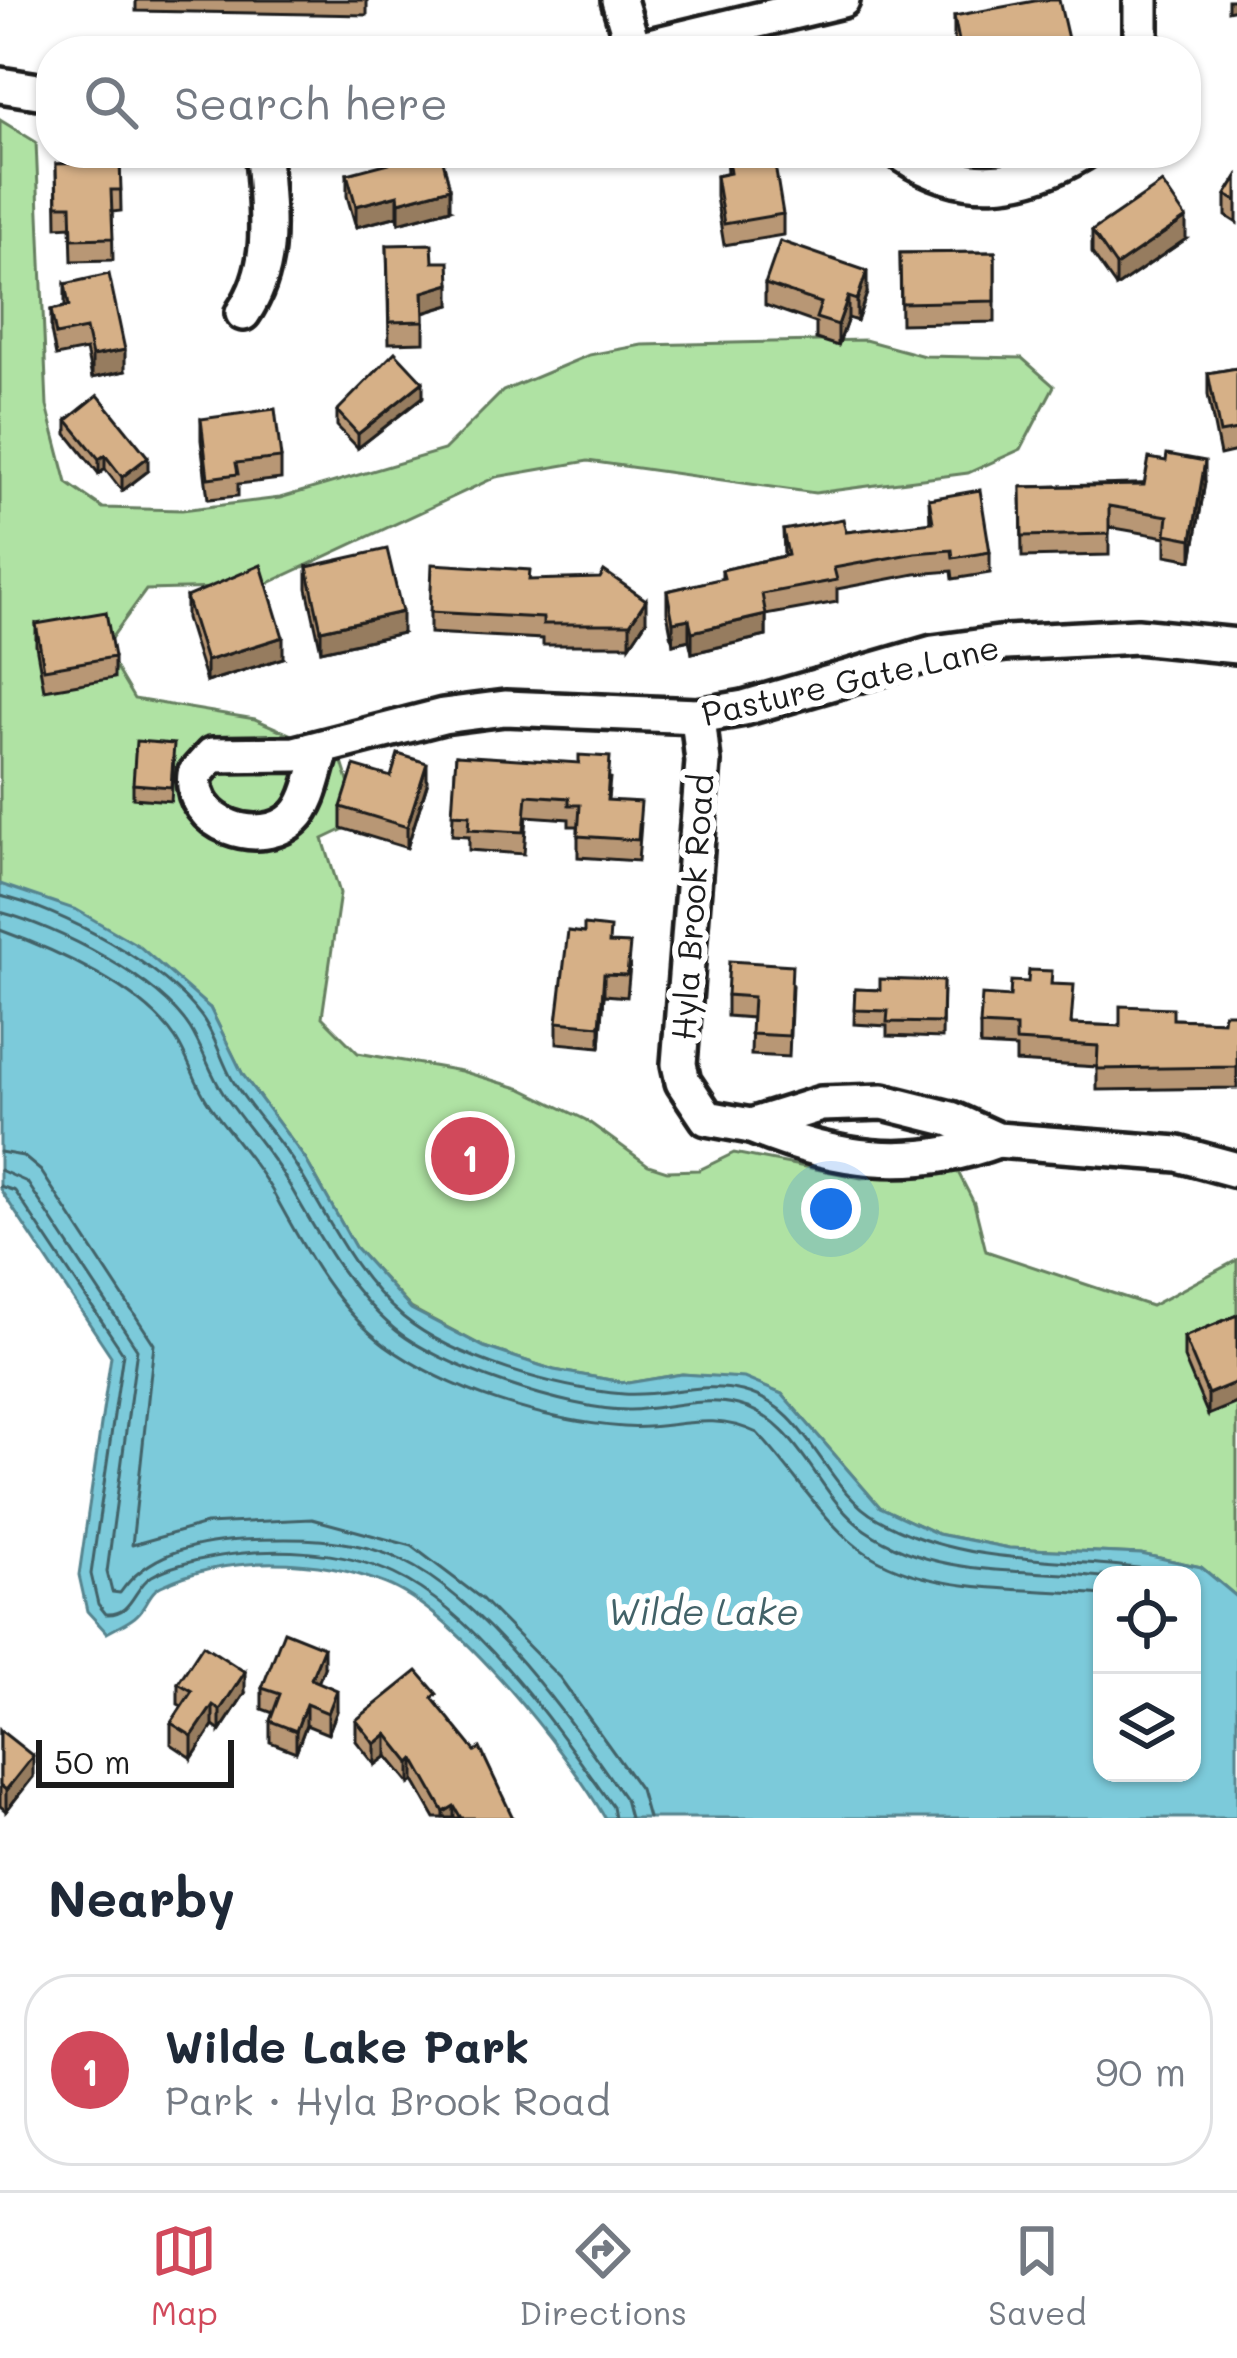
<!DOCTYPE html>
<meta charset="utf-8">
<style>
:root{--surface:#fff;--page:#f2f2f3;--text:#1f2937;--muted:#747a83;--line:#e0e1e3;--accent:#d1495b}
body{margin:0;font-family:Mali,sans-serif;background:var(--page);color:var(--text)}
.controls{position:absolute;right:36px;bottom:36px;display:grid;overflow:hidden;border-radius:24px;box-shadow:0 3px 9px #0004}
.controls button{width:108px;height:108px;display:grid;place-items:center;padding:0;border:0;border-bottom:3px solid var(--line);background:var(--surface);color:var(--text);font:60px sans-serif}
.scale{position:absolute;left:36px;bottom:30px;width:198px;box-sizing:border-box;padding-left:12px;border:6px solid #1c1c1c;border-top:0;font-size:33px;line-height:42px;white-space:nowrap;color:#1c1c1c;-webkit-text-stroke:9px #fff;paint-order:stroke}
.you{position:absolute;left:831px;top:1209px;width:42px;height:42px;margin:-30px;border:9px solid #fff;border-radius:50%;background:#1a73e8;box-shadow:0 0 0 18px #1a73e833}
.badge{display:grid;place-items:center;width:78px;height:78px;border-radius:50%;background:var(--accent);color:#fff;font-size:39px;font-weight:700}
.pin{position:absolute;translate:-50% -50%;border:6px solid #fff;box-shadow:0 3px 12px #0006}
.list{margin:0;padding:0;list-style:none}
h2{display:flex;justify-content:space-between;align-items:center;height:156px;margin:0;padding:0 48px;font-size:51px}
h2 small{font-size:39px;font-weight:400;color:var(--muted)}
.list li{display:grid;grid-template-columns:78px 1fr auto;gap:36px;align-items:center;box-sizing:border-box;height:192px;margin:0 24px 24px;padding:0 24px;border:3px solid var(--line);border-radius:48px}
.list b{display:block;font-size:45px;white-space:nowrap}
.list p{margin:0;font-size:39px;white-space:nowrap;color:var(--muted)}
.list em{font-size:39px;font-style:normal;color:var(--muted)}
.icon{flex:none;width:66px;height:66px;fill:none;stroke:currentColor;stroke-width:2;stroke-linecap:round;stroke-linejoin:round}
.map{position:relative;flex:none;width:1237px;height:1818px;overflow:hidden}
.search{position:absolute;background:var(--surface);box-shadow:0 3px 9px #0004;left:36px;right:36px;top:36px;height:132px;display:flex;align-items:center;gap:30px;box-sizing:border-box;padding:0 42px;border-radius:48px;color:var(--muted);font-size:45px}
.sheet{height:372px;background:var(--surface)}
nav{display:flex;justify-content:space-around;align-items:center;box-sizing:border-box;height:168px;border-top:3px solid var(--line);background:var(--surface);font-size:33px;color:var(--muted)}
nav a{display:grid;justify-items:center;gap:6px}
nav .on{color:var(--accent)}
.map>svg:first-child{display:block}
.green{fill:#afe2a3;stroke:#667f60;stroke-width:3}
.water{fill:#7ccada;stroke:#56848e;stroke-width:3;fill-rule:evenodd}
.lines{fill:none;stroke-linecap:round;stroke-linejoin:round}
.shore{stroke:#426268;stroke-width:3}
.minor-casing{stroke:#1c1c1c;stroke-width:42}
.minor{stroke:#fff;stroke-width:33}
.wall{fill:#b89774;stroke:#1c1c1c;stroke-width:3}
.shaded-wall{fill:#967b5e;stroke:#1c1c1c;stroke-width:3}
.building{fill:#d6b087;stroke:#1c1c1c;stroke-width:3}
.labels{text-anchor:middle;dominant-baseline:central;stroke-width:12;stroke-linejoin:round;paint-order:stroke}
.street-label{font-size:33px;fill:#1c1c1c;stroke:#fff}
.water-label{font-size:36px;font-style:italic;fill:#426268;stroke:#fff}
</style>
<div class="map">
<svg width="1237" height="1818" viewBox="0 0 1237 1818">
<rect width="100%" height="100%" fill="#fff"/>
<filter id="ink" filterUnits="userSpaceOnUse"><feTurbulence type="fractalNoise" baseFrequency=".00833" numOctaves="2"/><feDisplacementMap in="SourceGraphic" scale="24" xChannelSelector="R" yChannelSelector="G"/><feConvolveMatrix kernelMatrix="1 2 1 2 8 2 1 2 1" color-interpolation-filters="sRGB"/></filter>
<g filter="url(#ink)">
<polygon class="green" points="0,120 36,142 47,406 67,483 103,508 182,510 280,498 444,450 503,391 589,355 642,345 865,340 924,356 1022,358 1054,386 1021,449 968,473 815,493 588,461 496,477 260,587 146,590 104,648 134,699 255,719 340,756 354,800 344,829 323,839 340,893 322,1017 358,1053 461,1071 522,1089 586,1120 648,1165 667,1171 699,1170 734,1153 861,1178 958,1172 974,1203 986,1251 1151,1306 1237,1260 1237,1597 1201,1567 1141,1554 1009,1548 938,1534 880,1507 782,1394 744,1379 682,1374 628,1383 554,1370 484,1347 411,1308 355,1247 306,1160 243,1075 210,1008 0,884"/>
<path class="water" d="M0 884 77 910 139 946 210 1008 243 1075 306 1160 355 1247 411 1309 484 1347 554 1370 628 1383 682 1374 744 1378 782 1394 880 1507 938 1534 1009 1548 1141 1554 1201 1567 1237 1597V1818H605C567 1752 456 1612 386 1584 320 1557 227 1554 161 1586 150 1591 147 1605 138 1614 131 1622 117 1627 107 1633L87 1611 79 1575 111 1356 0 1189ZM1102 1575H1192V1773H1102Z"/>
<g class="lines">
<g class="shore">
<path d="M0 896C61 909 163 965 201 1016 215 1034 221 1061 233 1081 252 1112 279 1138 298 1169 330 1221 354 1276 403 1317 454 1359 558 1389 624 1394 663 1397 701 1381 742 1391 810 1407 822 1488 878 1519 971 1572 1078 1553 1179 1575"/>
<path d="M0 912C57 927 158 978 190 1028 203 1049 210 1073 223 1093 243 1123 269 1150 287 1181 318 1234 345 1286 392 1327 436 1366 571 1411 630 1410 666 1409 700 1396 738 1405 800 1420 817 1497 865 1530 937 1579 1021 1568 1102 1577"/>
<path d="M0 930C55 950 142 988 176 1039 189 1059 195 1084 209 1104 229 1133 255 1161 273 1192 303 1246 334 1307 385 1345 450 1392 544 1421 624 1427 673 1431 706 1409 757 1433 790 1467 815 1509 849 1540 914 1598 1023 1586 1102 1595"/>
<polyline points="0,1152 23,1156 41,1171 154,1344 132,1545 206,1524 312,1519 412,1546 482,1599 560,1678 640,1789 648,1818"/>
<path d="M0 1170 27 1182 137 1349 107 1572 112 1592 120 1593C147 1554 193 1543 240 1540 294 1538 350 1536 401 1560 487 1601 571 1722 625 1799L630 1818"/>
<path d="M0 1186 15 1191 123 1353 91 1574 98 1604 106 1614C133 1616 133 1587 152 1576 168 1567 195 1560 214 1557 271 1547 341 1549 394 1574 478 1613 560 1733 613 1807L615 1818"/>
</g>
<g class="minor-casing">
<g id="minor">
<polyline points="619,0 634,50"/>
<polyline points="1141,0 1141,51"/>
<polyline points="629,51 842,0"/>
<polyline points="0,85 51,93"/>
<path d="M904 155C962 194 1023 188 1082 153"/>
<path d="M243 313C277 264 266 210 263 153"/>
<polyline points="698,716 703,762 679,1064 683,1082 707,1118 751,1126 821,1104 883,1102 951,1119 997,1140 1178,1154 1237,1170"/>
<path d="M323 748C315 769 311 802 295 817 261 850 188 825 195 774L212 755 295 754 443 716 505 708 698 716 744 708 933 653 1006 643 1137 636 1237 646"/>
<path d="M751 1126C833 1160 912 1172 997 1140"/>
</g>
</g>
<use href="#minor" class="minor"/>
</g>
<g class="wall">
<polygon points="136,0 367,0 367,15 136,11"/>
<polygon points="954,16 1068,39 1068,51 956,51 954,38"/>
<polygon points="726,153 783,214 783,235 724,245 716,197 716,176 727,174"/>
<polygon points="120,162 121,211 112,212 113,260 72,261 71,226 57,227 56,164"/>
<polygon points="347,174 450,209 399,223 398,216 356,227 347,196"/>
<polygon points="1237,177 1237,223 1226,216 1226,195"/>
<polygon points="1092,231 1186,239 1116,287 1092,253"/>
<polygon points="387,245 433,262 450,305 424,313 424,342 389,343"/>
<polygon points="995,252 995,322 901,324 900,253"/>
<polygon points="65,284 125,371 92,378 86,350 56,356 51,331 51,310 65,307"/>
<polygon points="765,284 867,293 857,321 848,318 838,346 816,339 816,323 765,305"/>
<polygon points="1237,368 1237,451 1220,455 1208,395 1208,373"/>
<polygon points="423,397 358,448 337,426 337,411"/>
<polygon points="201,419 281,458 281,479 238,484 238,496 208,499 201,440"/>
<polygon points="67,420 148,471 122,491 105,469 99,474 67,434"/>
<polygon points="1205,482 1192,560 1166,555 1166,537 1109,527 1109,555 1022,557 1021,487"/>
<polygon points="929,499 990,552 990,573 953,579 952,571 915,574 837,589 837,602 766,615 766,636 692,653 689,640 673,644 667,612 667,591 722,579 722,570 784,556 783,530 846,532 930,523"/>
<polygon points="307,567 402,633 321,651 307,588"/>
<polygon points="530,580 646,621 630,645 543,645 543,639 430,633 430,612"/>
<polygon points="186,597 283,658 206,682 186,618"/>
<polygon points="36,624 114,657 114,678 44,690 36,645"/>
<polygon points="456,755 610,778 608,800 641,823 638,861 578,857 578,826 569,826 569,819 527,816 524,854 469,850 469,836 452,835"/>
<polygon points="174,759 171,801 133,798 133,784"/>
<polygon points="391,777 427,784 407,848 341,828 341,807"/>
<polygon points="610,943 630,965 627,997 604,995 600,1047 557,1043 557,1022"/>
<polygon points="943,981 942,1038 887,1036 887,1026 854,1024 855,989 880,990"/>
<polygon points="1052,984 1072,1024 1120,1026 1173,1019 1223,1021 1237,1013 1237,1088 1097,1090 1097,1067 1016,1062 1016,1048 980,1046 980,1025 1010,997"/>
<polygon points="792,986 789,1057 751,1055 752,1018 727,1016 727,995"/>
<polygon points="1237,1315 1208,1415 1184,1358 1184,1337"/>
<polygon points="324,1668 318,1682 337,1711 328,1734 306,1725 296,1752 270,1742 270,1721 273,1713 262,1709 262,1688"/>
<polygon points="178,1683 245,1693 220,1731 213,1726 192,1758 171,1744 171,1723 182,1706 178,1704"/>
<polygon points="437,1703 513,1818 435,1818 414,1781 410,1784 387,1756 375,1765 356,1741 356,1720"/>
<polygon points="0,1730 33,1777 6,1811 0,1806"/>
</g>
<g class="shaded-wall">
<polygon points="1228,0 1237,0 1237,9 1228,11"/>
<polygon points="450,188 450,209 399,223 399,202"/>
<polygon points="398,195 398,216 356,227 356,206"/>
<polygon points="1186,218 1186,239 1116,287 1116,266"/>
<polygon points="867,271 867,293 857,321 857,300"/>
<polygon points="450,284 450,305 423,313 423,292"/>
<polygon points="848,297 848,318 838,346 838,325"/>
<polygon points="125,350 125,371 92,378 92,356"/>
<polygon points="423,382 423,397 358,448 358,434"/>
<polygon points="105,455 105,469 99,474 99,459"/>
<polygon points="148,457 148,471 122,491 122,477"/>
<polygon points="1205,461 1205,482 1192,560 1192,539"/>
<polygon points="646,600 646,621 630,645 630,624"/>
<polygon points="402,612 402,633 321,651 321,630"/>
<polygon points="766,615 766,636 692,653 692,632"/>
<polygon points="689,619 689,640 673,644 673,622"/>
<polygon points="283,637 283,658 206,682 206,661"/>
<polygon points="427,763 427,784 407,848 407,827"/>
<polygon points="604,974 604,995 600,1047 600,1026"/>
<polygon points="1237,1382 1237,1403 1208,1415 1208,1394"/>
<polygon points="324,1647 324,1668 311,1701 311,1679"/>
<polygon points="245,1672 245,1693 220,1731 220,1710"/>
<polygon points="337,1690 337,1711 328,1734 328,1713"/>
<polygon points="306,1704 306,1725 296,1752 296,1731"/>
<polygon points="213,1705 213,1726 192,1758 192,1736"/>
<polygon points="387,1734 387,1756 375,1765 375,1744"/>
<polygon points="33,1756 33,1777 6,1811 6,1790"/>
<polygon points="414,1759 414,1781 410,1784 410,1763"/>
<polygon points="454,1806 454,1818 444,1818 444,1812"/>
</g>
<g class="building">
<polygon points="1040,0 1059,0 1068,39 1032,46 1033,51 961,51 954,16"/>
<polygon points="427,153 441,153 450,188 399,202 398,195 356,206 347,174"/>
<polygon points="727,153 773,153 783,214 724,224 716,176 730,173"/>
<polygon points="120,162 121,190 111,190 113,238 72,239 71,205 57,205 56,164"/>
<polygon points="1237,177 1237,201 1226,195"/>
<polygon points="1162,183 1186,218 1116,266 1092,231"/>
<polygon points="780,241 867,271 857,300 848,297 838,325 816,318 821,303 765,284"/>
<polygon points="432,244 433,262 449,262 450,284 423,292 424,321 389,322 387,245"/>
<polygon points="995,252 995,301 901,303 900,253"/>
<polygon points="109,274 125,350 92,356 86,329 56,335 51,310 69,306 65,284"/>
<polygon points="395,352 423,382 358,434 337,411"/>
<polygon points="1237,368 1237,430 1220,433 1208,373"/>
<polygon points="98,395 148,457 122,477 105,455 99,459 67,420"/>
<polygon points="275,409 281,458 236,463 238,474 208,478 201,419"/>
<polygon points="1167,454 1205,461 1192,539 1166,534 1168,516 1109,506 1109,534 1022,536 1021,487 1144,485 1149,458 1166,461"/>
<polygon points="980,490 990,552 953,558 952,550 915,553 834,568 837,580 762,594 766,615 692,632 689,619 673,622 667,591 724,578 722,570 788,555 783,530 843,519 846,532 933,522 929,499"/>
<polygon points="387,549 402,612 321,630 307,567"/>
<polygon points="432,564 530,570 529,580 600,578 604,571 646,600 630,624 543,624 543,618 430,612"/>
<polygon points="261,565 283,637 206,661 186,597"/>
<polygon points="106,612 114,657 44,669 36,624"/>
<polygon points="136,741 174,744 171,787 133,784"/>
<polygon points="398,754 427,763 407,827 341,807 354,766 391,777"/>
<polygon points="456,755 579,763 579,755 610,757 607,800 641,802 638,840 578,836 580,805 569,805 569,798 527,795 524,832 469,829 470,815 452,814"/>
<polygon points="584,925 610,928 609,943 630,944 627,975 604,974 600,1026 557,1022 568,931 584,933"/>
<polygon points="729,961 792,965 789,1036 751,1034 753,997 727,995"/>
<polygon points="1029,970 1052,971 1051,984 1074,985 1071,1024 1120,1026 1120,1006 1173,1008 1173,1019 1223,1021 1224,1013 1237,1013 1237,1067 1097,1069 1098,1046 1016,1041 1016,1027 980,1025 982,995 1010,997 1011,981 1028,982"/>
<polygon points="880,979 943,981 942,1023 887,1022 888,1011 854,1010 855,989 880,990"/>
<polygon points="1237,1315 1237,1382 1208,1394 1184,1337"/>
<polygon points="284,1631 324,1647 311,1679 337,1690 328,1713 306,1704 296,1731 270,1721 280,1694 262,1688"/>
<polygon points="203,1645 245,1672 220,1710 213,1705 192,1736 171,1723 192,1691 178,1683"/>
<polygon points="417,1671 437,1694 432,1698 475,1751 480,1748 513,1818 461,1818 454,1806 444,1812 414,1759 410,1763 387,1734 375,1744 356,1720"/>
<polygon points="0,1730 33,1756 6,1790 0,1785"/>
</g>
</g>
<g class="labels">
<g class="street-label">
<text transform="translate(850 679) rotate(-13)">Pasture Gate Lane</text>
<text transform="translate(691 907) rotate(-86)">Hyla Brook Road</text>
</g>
<g class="water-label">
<text x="703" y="1610">Wilde Lake</text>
</g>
</g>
</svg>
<div class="controls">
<button><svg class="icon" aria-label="locate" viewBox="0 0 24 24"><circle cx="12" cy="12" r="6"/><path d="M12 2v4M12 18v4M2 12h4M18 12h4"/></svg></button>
<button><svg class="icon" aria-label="layers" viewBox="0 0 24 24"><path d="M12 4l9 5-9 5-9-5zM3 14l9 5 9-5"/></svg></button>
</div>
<div class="scale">50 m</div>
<div class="you"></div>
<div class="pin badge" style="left:470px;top:1156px">1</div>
<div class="search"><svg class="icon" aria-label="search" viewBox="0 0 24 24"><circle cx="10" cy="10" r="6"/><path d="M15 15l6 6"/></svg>Search here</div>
</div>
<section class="sheet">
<h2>Nearby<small></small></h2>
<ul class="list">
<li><span class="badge">1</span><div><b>Wilde Lake Park</b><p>Park · Hyla Brook Road</p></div><em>90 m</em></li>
</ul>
</section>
<nav>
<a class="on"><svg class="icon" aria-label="map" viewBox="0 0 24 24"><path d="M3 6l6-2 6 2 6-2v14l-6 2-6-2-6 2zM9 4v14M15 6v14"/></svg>Map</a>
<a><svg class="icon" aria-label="directions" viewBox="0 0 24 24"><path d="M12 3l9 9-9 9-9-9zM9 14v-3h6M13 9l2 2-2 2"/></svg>Directions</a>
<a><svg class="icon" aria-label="saved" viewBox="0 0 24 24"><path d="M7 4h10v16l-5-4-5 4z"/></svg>Saved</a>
</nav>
